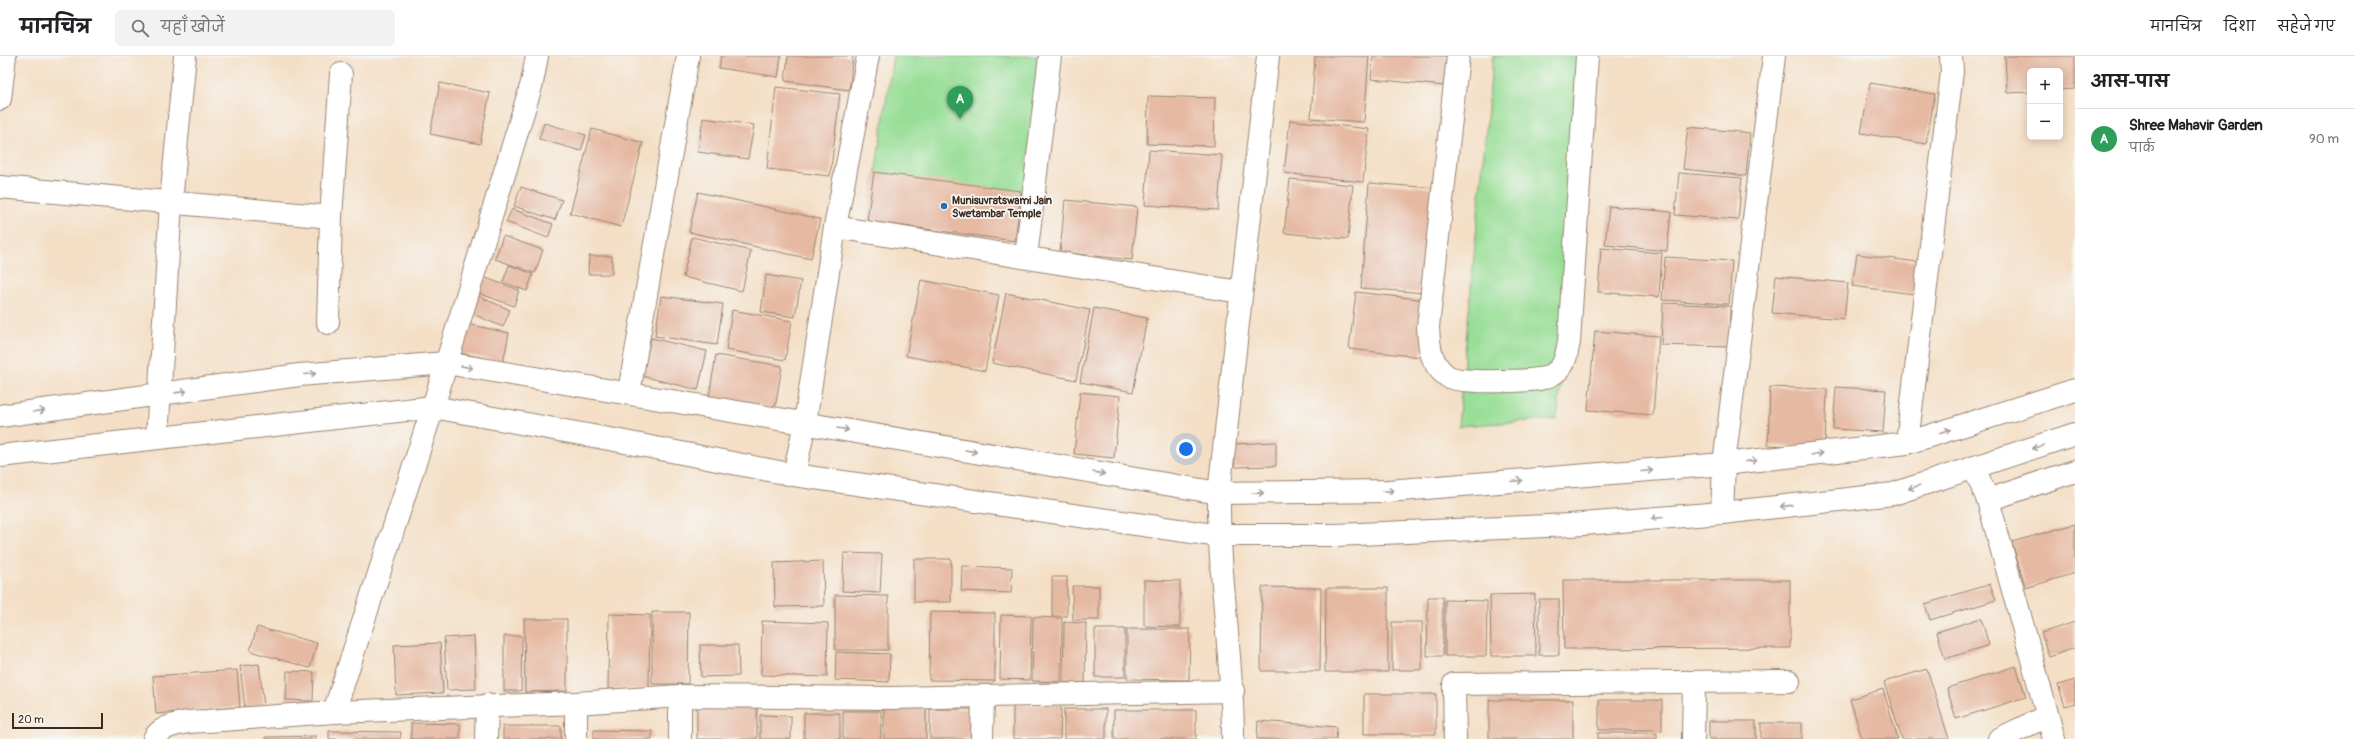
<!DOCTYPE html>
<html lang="hi">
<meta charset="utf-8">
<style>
:root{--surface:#fff;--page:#f2f2f2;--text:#202124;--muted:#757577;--line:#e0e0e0;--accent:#111827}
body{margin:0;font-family:Pangolin,"Playpen Sans Deva",sans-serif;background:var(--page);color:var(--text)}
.controls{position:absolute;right:12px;top:12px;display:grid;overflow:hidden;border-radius:6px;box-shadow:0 2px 10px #0003}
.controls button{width:36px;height:36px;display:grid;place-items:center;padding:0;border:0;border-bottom:1px solid var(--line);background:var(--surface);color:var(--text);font:20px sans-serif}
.scale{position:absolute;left:12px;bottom:10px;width:91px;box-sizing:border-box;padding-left:4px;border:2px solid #3b2a1e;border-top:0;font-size:11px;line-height:14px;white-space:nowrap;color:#3b2a1e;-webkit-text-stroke:3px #f6f6f2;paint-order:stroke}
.you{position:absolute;left:1186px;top:393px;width:14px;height:14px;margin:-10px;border:3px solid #fff;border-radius:50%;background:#1a73e8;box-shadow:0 0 0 6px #1a73e833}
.badge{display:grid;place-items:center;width:26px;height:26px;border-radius:50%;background:var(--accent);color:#fff;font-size:13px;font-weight:700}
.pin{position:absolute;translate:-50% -33px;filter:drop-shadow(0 1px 2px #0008)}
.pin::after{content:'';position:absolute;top:21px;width:14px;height:12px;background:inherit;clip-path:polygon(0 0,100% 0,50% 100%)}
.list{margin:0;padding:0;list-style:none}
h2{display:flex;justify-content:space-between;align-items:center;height:52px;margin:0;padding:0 16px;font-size:17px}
h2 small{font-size:13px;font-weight:400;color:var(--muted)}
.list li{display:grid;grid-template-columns:26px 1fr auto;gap:12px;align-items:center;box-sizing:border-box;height:60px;padding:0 16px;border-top:1px solid var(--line)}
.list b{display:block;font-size:15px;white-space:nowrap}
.list p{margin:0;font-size:13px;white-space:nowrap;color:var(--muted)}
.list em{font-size:13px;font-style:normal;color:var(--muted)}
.icon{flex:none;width:22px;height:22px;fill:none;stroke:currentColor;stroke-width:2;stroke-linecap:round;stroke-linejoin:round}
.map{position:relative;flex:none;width:2075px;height:683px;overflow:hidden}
header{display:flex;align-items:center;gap:24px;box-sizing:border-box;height:56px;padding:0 20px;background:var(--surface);border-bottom:1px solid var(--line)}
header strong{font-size:19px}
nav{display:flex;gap:22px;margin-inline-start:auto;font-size:14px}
.search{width:280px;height:36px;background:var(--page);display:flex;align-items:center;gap:10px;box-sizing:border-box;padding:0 14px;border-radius:6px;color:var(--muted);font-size:15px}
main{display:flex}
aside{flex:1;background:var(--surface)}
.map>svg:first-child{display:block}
.green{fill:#99de97;stroke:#6a845a}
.building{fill:#e6b9a3}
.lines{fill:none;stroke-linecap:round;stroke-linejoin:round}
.street-casing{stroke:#988472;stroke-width:24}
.secondary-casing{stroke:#988472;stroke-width:24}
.street{stroke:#fff;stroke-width:22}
.secondary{stroke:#fff;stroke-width:22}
.oneway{stroke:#a79f9a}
.poi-dot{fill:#1f6fb2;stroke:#f6f6f2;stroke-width:1.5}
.labels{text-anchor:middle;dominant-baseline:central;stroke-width:3.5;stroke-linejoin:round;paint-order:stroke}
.poi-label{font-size:11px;font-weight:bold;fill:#3b2a1e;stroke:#f6f6f2;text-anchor:start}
</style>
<header>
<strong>मानचित्र</strong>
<div class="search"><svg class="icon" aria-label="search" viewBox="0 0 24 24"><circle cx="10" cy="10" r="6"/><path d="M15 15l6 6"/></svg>यहाँ खोजें</div>
<nav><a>मानचित्र</a><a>दिशा</a><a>सहेजे गए</a></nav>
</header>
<main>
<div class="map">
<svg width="2075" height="683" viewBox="0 0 2075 683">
<rect width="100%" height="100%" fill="#f6f6f2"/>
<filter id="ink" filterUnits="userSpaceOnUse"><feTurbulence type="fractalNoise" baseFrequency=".025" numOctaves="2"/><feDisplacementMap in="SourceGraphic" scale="8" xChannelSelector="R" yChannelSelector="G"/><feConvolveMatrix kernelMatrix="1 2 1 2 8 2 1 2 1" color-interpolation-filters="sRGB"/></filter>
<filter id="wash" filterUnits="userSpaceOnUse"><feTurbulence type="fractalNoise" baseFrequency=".012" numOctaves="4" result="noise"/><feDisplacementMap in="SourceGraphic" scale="16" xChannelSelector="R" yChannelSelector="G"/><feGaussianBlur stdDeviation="0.9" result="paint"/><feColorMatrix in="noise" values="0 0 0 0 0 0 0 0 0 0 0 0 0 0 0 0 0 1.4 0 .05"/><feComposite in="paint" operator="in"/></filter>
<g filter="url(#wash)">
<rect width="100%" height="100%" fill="#f4dfc6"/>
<g class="green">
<polygon points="893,0 1046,0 1024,147 874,125"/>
<polygon points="1493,0 1597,0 1557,363 1458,370"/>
</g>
<g id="blocks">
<g class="building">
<polygon points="721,0 781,0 778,21 719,12"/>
<polygon points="788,0 853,0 849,34 785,25"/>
<polygon points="1315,0 1369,0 1364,66 1311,62"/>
<polygon points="1373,0 1449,0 1445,30 1371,23"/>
<polygon points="2005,0 2075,0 2075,33 2060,34 2060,15 2030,15 2030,36 2007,37"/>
<polygon points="440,27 490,37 480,88 430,78"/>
<polygon points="1870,27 1935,38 1926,88 1861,77"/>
<polygon points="776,31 840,38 830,120 767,113"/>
<polygon points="1148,40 1215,42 1214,90 1147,88"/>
<polygon points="703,62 754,69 748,103 698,96"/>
<polygon points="1290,64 1369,73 1363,126 1284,117"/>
<polygon points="544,67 586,79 581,95 539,83"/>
<polygon points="1688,71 1750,77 1746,120 1683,113"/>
<polygon points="592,73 643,87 621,171 570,157"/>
<polygon points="1149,94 1222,99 1218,154 1145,149"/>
<polygon points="874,116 1021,135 1015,185 867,165"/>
<polygon points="1679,117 1742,122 1738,164 1675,159"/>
<polygon points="1290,123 1353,129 1348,183 1284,177"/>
<polygon points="1369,127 1433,132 1425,237 1361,232"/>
<polygon points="521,131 562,144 555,164 514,150"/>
<polygon points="698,136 820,163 811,203 689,176"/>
<polygon points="1065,144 1137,151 1132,204 1060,196"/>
<polygon points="1609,150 1671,156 1667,195 1605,189"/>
<polygon points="512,153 553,168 548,182 506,166"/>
<polygon points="503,180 543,194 535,217 495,203"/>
<polygon points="692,181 751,195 742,235 683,221"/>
<polygon points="1601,192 1662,197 1659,241 1598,236"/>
<polygon points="1857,198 1918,206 1914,238 1852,230"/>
<polygon points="589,200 612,200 612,218 588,218"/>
<polygon points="1665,201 1732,205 1729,248 1662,244"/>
<polygon points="509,209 533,218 527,235 503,226"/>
<polygon points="766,219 801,225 795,261 761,256"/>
<polygon points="480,220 519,234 514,250 475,236"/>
<polygon points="1776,220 1848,227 1844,263 1772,257"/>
<polygon points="921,224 999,239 985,315 906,300"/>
<polygon points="1356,236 1427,244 1421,301 1349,293"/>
<polygon points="1006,237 1090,254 1076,324 992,307"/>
<polygon points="476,239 510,254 503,271 468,256"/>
<polygon points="661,240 723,248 717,289 655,280"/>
<polygon points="1663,247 1730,250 1729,291 1661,289"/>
<polygon points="1094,252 1147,262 1133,336 1080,326"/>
<polygon points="732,254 792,265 785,304 726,294"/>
<polygon points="467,268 509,277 503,306 460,297"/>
<polygon points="1595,275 1659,280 1653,359 1588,354"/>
<polygon points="651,282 707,295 698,334 642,320"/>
<polygon points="716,299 782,310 775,352 709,341"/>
<polygon points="1770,331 1827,333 1825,392 1768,389"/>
<polygon points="1836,331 1886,334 1883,376 1833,373"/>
<polygon points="1080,336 1120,340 1114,402 1074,398"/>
<polygon points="1276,386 1276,410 1235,411 1234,388"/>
<polygon points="2075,468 2075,517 2026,532 2012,486"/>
<polygon points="844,497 882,498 880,537 842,535"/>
<rect x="914" y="503" width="37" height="43"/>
<polygon points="823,505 824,550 775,551 774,507"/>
<polygon points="962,510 1012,512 1011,537 961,535"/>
<rect x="1052" y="521" width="15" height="39"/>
<polygon points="1144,524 1180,525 1180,571 1144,570"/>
<polygon points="1563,524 1790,524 1790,592 1564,593"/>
<polygon points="1990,528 1996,544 1930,564 1925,548"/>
<polygon points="1072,530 1099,530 1099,564 1073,564"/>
<polygon points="1262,531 1321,532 1320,615 1261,615"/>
<polygon points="1326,532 1388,532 1388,616 1325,616"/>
<polygon points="1535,538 1536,600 1491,600 1490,539"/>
<polygon points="835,539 888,540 888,594 835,594"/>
<polygon points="1428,541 1443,541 1443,600 1427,600"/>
<rect x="1539" y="543" width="20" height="56"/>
<polygon points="1445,544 1487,545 1486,600 1445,600"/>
<polygon points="652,556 689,556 688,628 652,628"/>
<polygon points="930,556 995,557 995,625 929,624"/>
<polygon points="609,558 650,559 649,633 608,633"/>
<polygon points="1001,559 1031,560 1030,624 1000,623"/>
<polygon points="1033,561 1062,562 1061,626 1032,625"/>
<polygon points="1981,562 1989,589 1945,603 1937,576"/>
<polygon points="524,563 567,563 567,635 525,636"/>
<polygon points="762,565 828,567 827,621 761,619"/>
<polygon points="1064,566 1086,567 1085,627 1063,627"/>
<rect x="1392" y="566" width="30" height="48"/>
<polygon points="2075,566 2075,592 2049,601 2041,577"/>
<polygon points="257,571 317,587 310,612 250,595"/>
<rect x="1095" y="573" width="30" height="48"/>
<polygon points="1127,573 1190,573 1189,624 1127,623"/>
<polygon points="474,580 476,633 447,634 444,582"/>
<polygon points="504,580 522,580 521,635 504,635"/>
<polygon points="440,587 443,637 396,639 394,589"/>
<polygon points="700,589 738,589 739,620 701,621"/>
<polygon points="836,596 890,598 889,626 835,624"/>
<polygon points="259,608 264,650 245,653 240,610"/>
<polygon points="2016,610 2026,641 1956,663 1947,632"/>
<polygon points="1927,613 1949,683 1902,683 1884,626"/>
<polygon points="237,614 240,651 156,658 153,620"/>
<polygon points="287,615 314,616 313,645 286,644"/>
<polygon points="2075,624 2075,647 2065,650 2058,629"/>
<polygon points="1883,633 1898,683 1862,683 1850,643"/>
<rect x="1364" y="638" width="72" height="40"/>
<rect x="1489" y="644" width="84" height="39"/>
<rect x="1599" y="644" width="63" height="30"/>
<rect x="697" y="645" width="60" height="38"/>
<polygon points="1013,649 1061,649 1060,683 1013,683"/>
<rect x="884" y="651" width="42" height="32"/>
<rect x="930" y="653" width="46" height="30"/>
<rect x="1064" y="653" width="42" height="30"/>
<rect x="1114" y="654" width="82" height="29"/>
<rect x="843" y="655" width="38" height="28"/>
<rect x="804" y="657" width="36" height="26"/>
<polygon points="760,659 791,660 791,683 760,683"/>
<polygon points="1258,665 1337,671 1336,683 1257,683"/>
<rect x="1709" y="665" width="47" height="18"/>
<polygon points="411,667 460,668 460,683 411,683"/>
<rect x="1761" y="667" width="41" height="16"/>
<rect x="503" y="670" width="58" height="13"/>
<polygon points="594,674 652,675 652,683 594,683"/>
<polygon points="329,675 401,676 400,683 329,683"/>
<rect x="1598" y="677" width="59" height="6"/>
<polygon points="316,680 316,683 265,683 265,681"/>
</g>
</g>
</g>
<g filter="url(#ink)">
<use href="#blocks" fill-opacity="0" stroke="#988472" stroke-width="1"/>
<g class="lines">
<g class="street-casing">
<g id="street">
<path d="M1458 0 1428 271C1429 290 1430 308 1447 320 1458 328 1523 325 1539 323 1546 322 1555 318 1560 312 1566 306 1567 294 1569 286L1587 0"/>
<polyline points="0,43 5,0"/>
<polyline points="0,131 331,161"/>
<polyline points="835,171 1240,236"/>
<polyline points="1026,201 1050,0"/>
<polyline points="328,267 331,161 341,18"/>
<polyline points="629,336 688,0"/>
<polyline points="805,367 835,171 868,0"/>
<polyline points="157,382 171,146 185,0"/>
<polyline points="1907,387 1952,16 1951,0"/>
<polyline points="1974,412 1988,444 2054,683"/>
<polyline points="1988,444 2075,415"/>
<polyline points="1722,457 1724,408 1774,0"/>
<polyline points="680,640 680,683"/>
<polyline points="576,647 576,683"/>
<polyline points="334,656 433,351 532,27 537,0"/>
<path d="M154 683C161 667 193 665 207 665L334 656 576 647 680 640 892 642 1233 635"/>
<polyline points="486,683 487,649"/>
<polyline points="982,683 983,640"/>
<path d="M1233 683C1233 601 1218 519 1219 437L1268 0"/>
<polyline points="1455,683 1454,628 1789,625"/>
<polyline points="1693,683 1694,627"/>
<polyline points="1999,683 2047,660"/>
</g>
</g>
<g class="secondary-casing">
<g id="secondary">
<polyline points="0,360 299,319 446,307 1219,437 1388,435 1724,408 1907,387 2075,334"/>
<polyline points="0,400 433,351 620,385 794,419 1213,479 1335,479 1570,469 1722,457 1893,438 2075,378"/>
<polyline points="794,419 805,367"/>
</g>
</g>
<use href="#street" class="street"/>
<use href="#secondary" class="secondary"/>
</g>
<defs><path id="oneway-shaft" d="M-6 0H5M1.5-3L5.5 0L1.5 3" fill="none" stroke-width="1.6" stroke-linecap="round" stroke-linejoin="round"/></defs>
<g class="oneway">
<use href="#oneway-shaft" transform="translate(467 311) rotate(11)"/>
<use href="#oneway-shaft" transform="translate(310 318) rotate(-5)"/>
<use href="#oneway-shaft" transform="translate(181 336) rotate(-8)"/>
<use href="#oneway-shaft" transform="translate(39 355) rotate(-7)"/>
<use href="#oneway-shaft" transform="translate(843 373) rotate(10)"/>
<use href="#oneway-shaft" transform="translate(1945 375) rotate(-17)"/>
<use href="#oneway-shaft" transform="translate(2038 391) rotate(161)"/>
<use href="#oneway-shaft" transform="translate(971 395) rotate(10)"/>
<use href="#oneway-shaft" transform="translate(1817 398) rotate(-7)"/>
<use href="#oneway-shaft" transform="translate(1751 405) rotate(-6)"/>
<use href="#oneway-shaft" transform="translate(1647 415) rotate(-5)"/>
<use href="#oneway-shaft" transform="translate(1099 417) rotate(10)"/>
<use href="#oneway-shaft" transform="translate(1517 425) rotate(-5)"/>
<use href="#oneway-shaft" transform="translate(1914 431) rotate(162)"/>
<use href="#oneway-shaft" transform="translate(1388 435) rotate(-2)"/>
<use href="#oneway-shaft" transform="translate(1258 437) rotate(-1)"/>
<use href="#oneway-shaft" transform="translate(1786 450) rotate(174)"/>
<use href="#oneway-shaft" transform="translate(1657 462) rotate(175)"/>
</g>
</g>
<circle class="poi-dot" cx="944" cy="150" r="4"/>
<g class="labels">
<g class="poi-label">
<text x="952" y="144">Munisuvratswami Jain<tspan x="952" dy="13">Swetambar Temple</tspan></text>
</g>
</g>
</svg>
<div class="controls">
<button>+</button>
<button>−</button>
</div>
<div class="scale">20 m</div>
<div class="you"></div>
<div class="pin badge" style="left:960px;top:63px;background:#2e9e5b">A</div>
</div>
<aside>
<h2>आस-पास<small></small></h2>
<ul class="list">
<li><span class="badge" style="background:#2e9e5b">A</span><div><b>Shree Mahavir Garden</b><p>पार्क</p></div><em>90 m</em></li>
</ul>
</aside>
</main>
